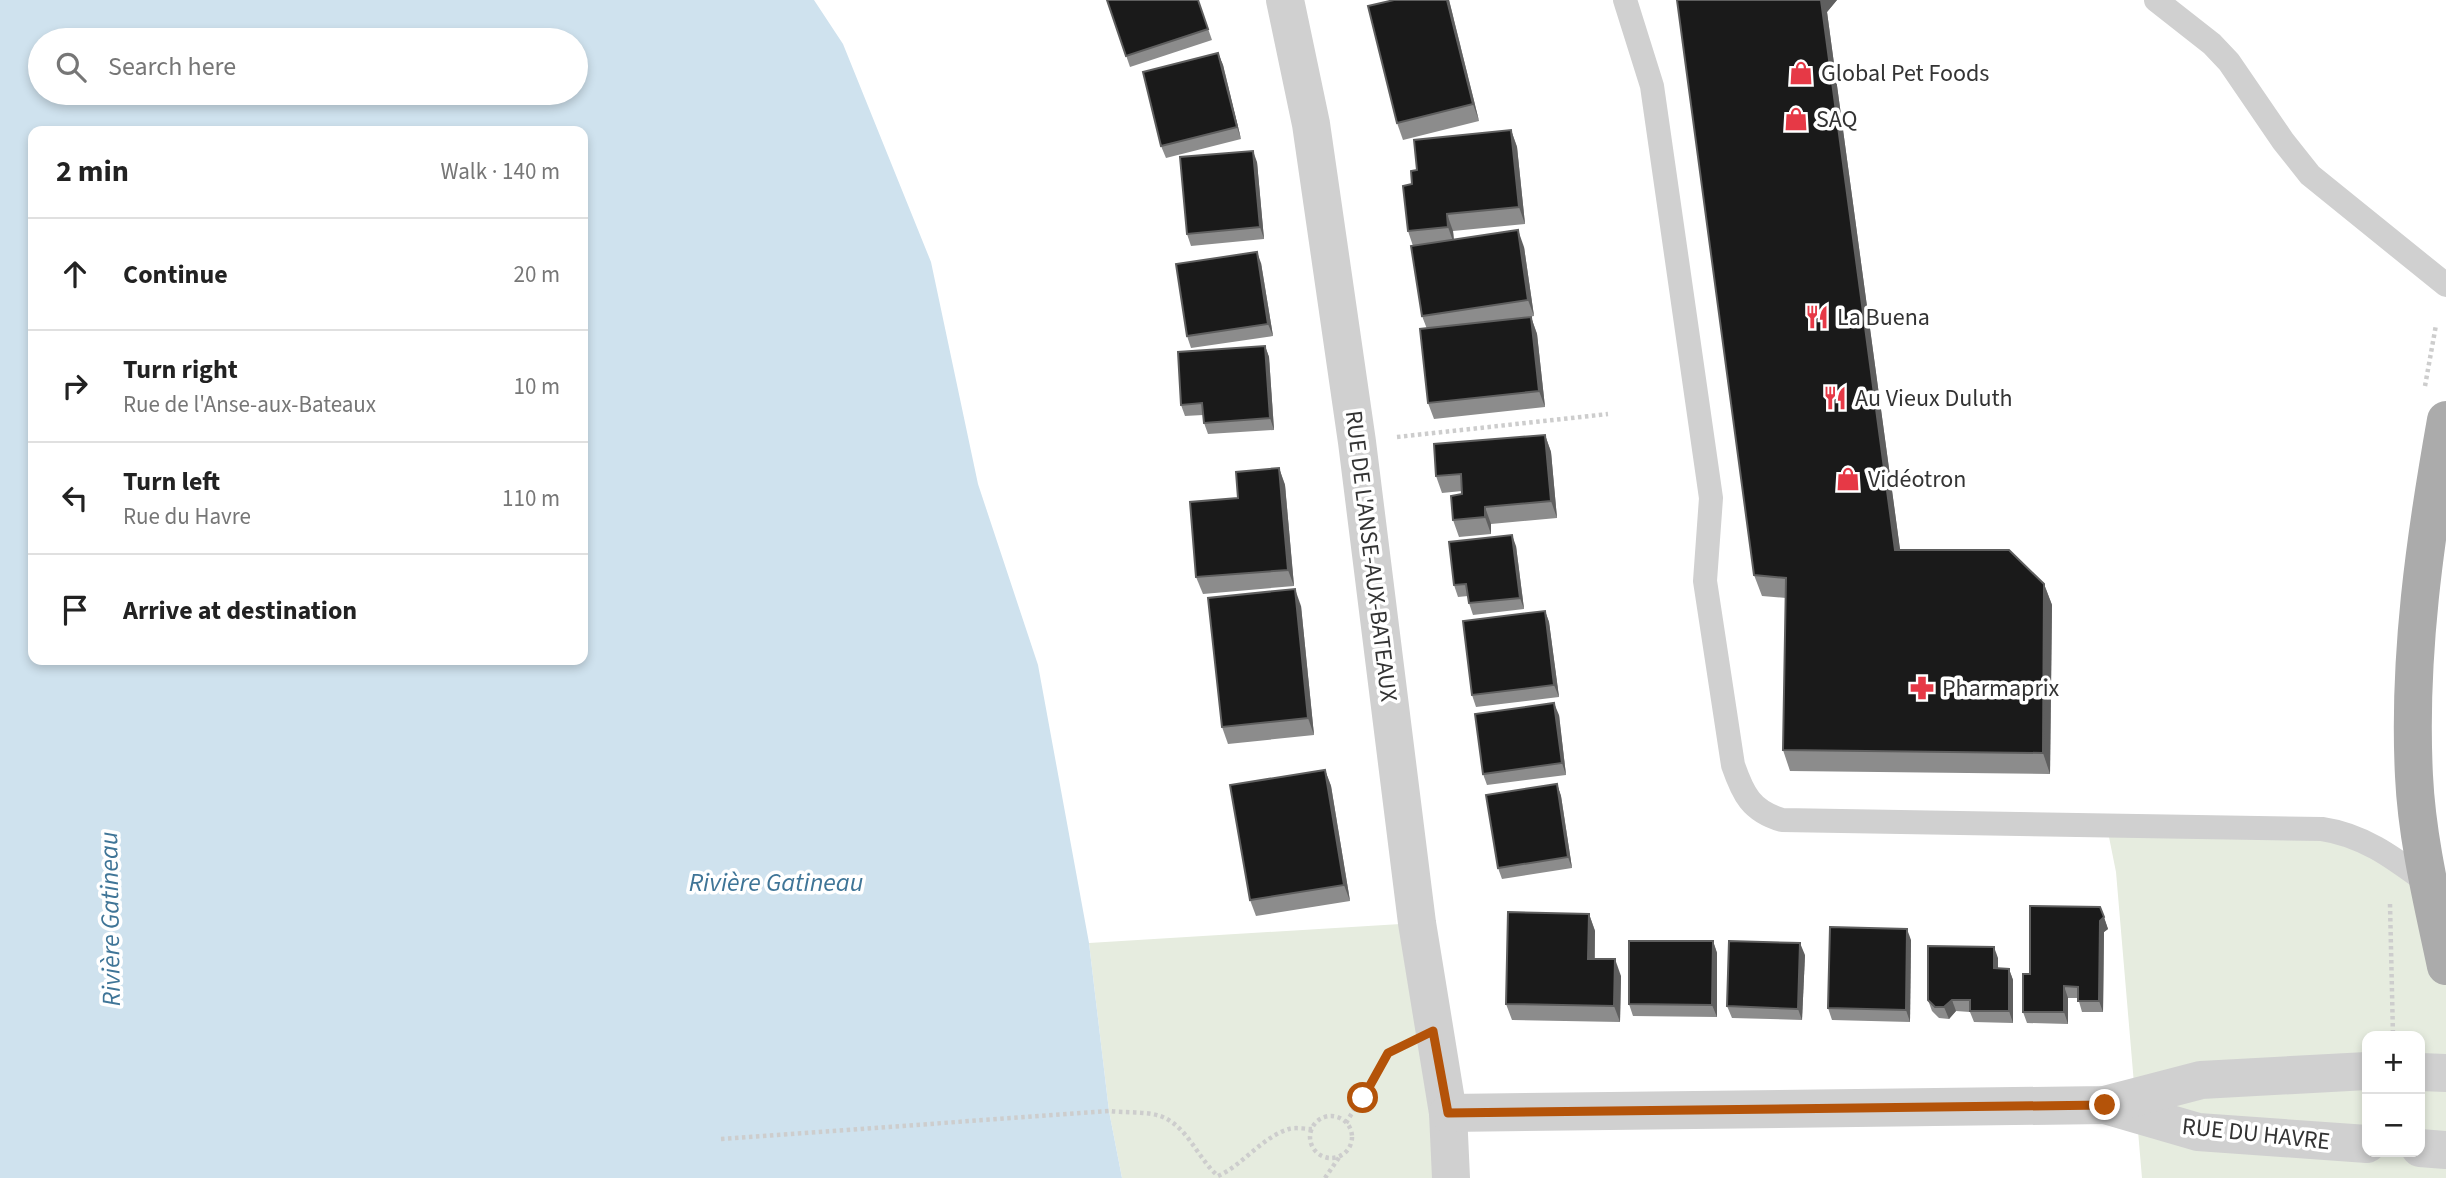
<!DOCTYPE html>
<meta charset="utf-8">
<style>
:root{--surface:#fff;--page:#f2f2f2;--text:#222;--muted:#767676;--line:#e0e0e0}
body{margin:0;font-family:"Source Sans 3",sans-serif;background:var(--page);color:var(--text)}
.controls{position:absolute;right:21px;bottom:21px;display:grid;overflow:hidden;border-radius:14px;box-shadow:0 4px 10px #0003}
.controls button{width:63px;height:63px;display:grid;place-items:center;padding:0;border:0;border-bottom:2px solid var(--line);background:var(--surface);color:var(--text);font:35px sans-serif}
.stop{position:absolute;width:21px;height:21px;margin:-16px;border:5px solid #b45309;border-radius:50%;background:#fff}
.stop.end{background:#b45309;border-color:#fff;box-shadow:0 2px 7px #0008}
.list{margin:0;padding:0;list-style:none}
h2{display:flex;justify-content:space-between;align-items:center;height:91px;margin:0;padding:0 28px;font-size:30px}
h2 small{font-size:23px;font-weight:400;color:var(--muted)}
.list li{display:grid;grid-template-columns:46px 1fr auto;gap:21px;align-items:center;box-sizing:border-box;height:112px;padding:0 28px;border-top:2px solid var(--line)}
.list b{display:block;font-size:26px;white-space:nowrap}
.list p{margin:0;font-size:23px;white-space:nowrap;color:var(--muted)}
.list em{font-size:23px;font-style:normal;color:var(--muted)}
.icon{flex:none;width:38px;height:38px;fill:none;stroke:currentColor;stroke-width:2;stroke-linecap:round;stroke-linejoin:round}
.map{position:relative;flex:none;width:2446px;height:1178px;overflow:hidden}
.search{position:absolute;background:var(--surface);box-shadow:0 4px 10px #0003;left:28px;top:28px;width:560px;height:77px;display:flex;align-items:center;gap:18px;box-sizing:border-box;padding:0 24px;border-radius:38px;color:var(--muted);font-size:26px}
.panel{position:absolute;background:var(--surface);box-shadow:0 4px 10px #0003;left:28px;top:126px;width:560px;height:539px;border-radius:14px}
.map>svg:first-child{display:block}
.green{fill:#e6ecdf;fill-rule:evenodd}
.water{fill:#cfe2ee;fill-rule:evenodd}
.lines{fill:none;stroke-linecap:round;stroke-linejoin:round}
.path{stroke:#cdcdcd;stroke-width:4.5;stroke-dasharray:3.5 3.5;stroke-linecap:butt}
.service{stroke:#d0d0d0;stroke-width:24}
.minor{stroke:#d0d0d0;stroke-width:38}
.primary{stroke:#ababab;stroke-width:38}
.wall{fill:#8c8c8c}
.shaded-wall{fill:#5f5f5f}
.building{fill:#1a1a1a;stroke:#5f5f5f;stroke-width:2}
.route{stroke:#b45309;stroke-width:9}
.labels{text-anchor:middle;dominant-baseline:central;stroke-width:7;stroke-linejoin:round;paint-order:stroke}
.poi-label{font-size:24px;fill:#333;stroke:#fff;text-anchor:start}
.street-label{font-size:24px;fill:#333;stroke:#fff}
.water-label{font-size:26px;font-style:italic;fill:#3f7597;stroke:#fff}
</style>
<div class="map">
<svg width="2446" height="1178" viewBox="0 0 2446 1178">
<rect width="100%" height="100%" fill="#fff"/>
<g class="green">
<path d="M2107 827 2322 829 2429 884 2446 966V1178H2142L2116 872ZM2367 1036H2420V1152H2367Z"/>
<polygon points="1417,923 1451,1178 1122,1178 1109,1111 1089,943"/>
</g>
<path class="water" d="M0 0H814L843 44 931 262 978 484 1038 665 1089 943 1109 1111 1122 1178H0ZM40 40H576V93H40ZM33 131H583V660H33Z"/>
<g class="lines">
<g class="path">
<polyline points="2425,386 2436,325"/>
<polyline points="1397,437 1608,414"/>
<polyline points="2390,904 2393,1036"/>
<circle cx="1331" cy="1137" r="21"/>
<polyline points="1346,1123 1388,1053 1399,1048"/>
<path d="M721 1139 1109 1111C1124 1113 1145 1111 1160 1116 1187 1125 1198 1159 1218 1176 1243 1165 1262 1137 1289 1129 1295 1127 1305 1129 1312 1129"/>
<polyline points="1325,1178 1340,1156"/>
</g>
<g class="service">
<path d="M1625 0 1652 86 1711 498 1705 581 1733 765C1743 794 1751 811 1782 820L2322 829C2364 835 2395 859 2429 884"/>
<polyline points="2156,0 2212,44 2229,62 2283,141 2310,175 2446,285"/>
</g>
<g class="minor">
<polyline points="1285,0 1311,124 1357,442 1417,923 1448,1113 1451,1178"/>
<polyline points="2420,1072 2446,1073"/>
<polyline points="2105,1105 2198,1132 2367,1144"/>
<polyline points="1448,1113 2105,1105 2201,1080 2367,1071"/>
<polyline points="2420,1148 2446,1150"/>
</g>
<path class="primary" d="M2446 420C2425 538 2408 657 2414 776 2417 840 2433 904 2446 966"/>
</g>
<g class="wall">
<polygon points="1107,0 1198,0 1212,40 1130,67"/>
<polygon points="1394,0 1449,0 1479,121 1403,140 1397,123"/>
<polygon points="1677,0 1837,0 1827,12 1900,550 2044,584 2052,605 2050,774 1790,771 1783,750 1786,598 1762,596 1754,575"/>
<polygon points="1218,53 1223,65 1241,139 1166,158 1161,146"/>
<polygon points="1511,130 1517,147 1525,224 1453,231 1454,239 1524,247 1534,316 1519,319 1531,317 1537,334 1545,407 1434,419 1428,403 1427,329 1422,316 1413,246 1408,231 1412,184 1417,170"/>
<polygon points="1257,162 1264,239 1191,246 1187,234"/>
<polygon points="1261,263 1273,336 1191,348 1187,336"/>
<polygon points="1265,346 1269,357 1274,430 1208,434 1204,423 1203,415 1185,416 1181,405"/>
<polygon points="1545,435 1551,452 1557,518 1491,524 1491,534 1459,537 1453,520 1462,494 1462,491 1442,493 1436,476"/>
<polygon points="1279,468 1285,485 1294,586 1203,594 1196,577"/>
<polygon points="1516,546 1524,609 1473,615 1469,603 1468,596 1458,597 1454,585"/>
<polygon points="1301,606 1314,735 1228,744 1222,727"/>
<polygon points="1545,611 1549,622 1559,697 1476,707 1472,695"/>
<polygon points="1559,715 1566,775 1487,785 1483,774"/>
<polygon points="1325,770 1331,786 1350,901 1256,916 1250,900"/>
<polygon points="1557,784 1561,796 1572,868 1502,879 1498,868"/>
<polygon points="2100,907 2108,929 2104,932 2103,1012 2082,1012 2078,998 2068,998 2068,1024 2027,1023 2023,1012 2030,974"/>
<polygon points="1589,914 1595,931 1595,959 1621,976 1620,1022 1512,1020 1506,1004"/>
<polygon points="1911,940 1910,1022 1832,1020 1828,1008"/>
<polygon points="1713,941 1717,953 1717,1017 1633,1016 1629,1004"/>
<polygon points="1805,955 1802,1020 1732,1018 1727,1006"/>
<polygon points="1998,958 1998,968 2009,969 2013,980 2013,1023 1974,1022 1970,1012 1956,1011 1949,1019 1939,1018 1932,1011 1928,1000"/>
</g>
<g class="shaded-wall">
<polygon points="1447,0 1449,0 1450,4 1479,121 1473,104"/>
<polygon points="1821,0 1837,0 1827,12 1903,571 1895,550"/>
<polygon points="1218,53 1223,65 1241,139 1237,127"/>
<polygon points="1511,130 1517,147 1525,224 1519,207"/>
<polygon points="1253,151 1257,162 1264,239 1260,227"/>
<polygon points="1447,214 1453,231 1454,244 1448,227"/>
<polygon points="1518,230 1524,247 1534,316 1528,300"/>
<polygon points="1257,252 1261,263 1273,336 1268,324"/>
<polygon points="1531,317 1537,334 1545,407 1539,391"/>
<polygon points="1265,346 1269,357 1274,430 1270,418"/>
<polygon points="1545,435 1551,452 1557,518 1551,501"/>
<polygon points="1279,468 1285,485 1294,586 1288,570"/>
<polygon points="1485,507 1491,524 1491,534 1485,517"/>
<polygon points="1512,535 1516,546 1524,609 1520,598"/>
<polygon points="2044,584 2052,605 2050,774 2043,753"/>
<polygon points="1295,589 1301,606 1314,735 1308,718"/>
<polygon points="1545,611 1549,622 1559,697 1554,685"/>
<polygon points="1554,703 1559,715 1566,775 1562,763"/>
<polygon points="1325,770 1331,786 1350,901 1344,885"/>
<polygon points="1557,784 1561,796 1572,868 1568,857"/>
<polygon points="1589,914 1595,931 1594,975 1588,959"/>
<polygon points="2104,917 2108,929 2104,932 2103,1012 2099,1001 2100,921"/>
<polygon points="1907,929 1911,940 1910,1022 1906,1010"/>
<polygon points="1713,941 1717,953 1717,1017 1712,1005"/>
<polygon points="1800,943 1805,955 1802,1020 1798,1009"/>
<polygon points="1994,947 1998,958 1998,980 1994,968"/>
<polygon points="1615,959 1621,976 1620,1022 1614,1006"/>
<polygon points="2009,969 2013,980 2013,1023 2009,1011"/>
<polygon points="2064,986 2068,998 2068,1024 2064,1012"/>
<polygon points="1952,1000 1956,1011 1949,1019 1944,1007"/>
</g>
<g class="building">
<polygon points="1107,0 1198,0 1208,29 1126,56"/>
<polygon points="1394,0 1447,0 1473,104 1397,123 1368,6"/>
<polygon points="1677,0 1821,0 1895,550 2009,550 2044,584 2043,753 1783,750 1786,578 1754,575"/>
<polygon points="1218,53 1237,127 1161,146 1143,72"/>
<polygon points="1511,130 1519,207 1447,214 1448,227 1408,231 1403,186 1412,184 1411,171 1417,170 1414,140"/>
<polygon points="1253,151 1260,227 1187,234 1180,157"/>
<polygon points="1518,230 1528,300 1422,316 1411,246"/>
<polygon points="1257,252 1268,324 1187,336 1176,264"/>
<polygon points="1531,317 1539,391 1428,403 1420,329"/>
<polygon points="1265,346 1270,418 1204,423 1202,403 1181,405 1178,352"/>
<polygon points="1545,435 1551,501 1485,507 1485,517 1453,520 1451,496 1462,494 1461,474 1436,476 1434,444"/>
<polygon points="1279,468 1288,570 1196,577 1190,502 1238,498 1236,472"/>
<polygon points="1512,535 1520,598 1469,603 1466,584 1454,585 1449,542"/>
<polygon points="1295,589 1308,718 1222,727 1208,598"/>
<polygon points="1545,611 1554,685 1472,695 1463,621"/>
<polygon points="1554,703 1562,763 1483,774 1475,714"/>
<polygon points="1325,770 1344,885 1250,900 1230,785"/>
<polygon points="1557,784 1568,857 1498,868 1486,795"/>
<polygon points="2030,906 2100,907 2104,917 2100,921 2099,1001 2078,1001 2078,987 2064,986 2064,1012 2023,1012 2023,974 2030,974"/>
<polygon points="1508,912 1589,914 1588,959 1615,959 1614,1006 1506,1004"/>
<polygon points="1830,927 1907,929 1906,1010 1828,1008"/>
<polygon points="1629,941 1713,941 1712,1005 1629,1004"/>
<polygon points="1729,941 1800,943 1798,1009 1727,1006"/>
<polygon points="1928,946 1994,947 1994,968 2009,969 2009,1011 1970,1011 1970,1000 1952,1000 1944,1007 1935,1007 1928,1000"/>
</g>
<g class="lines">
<polyline class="route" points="1363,1098 1388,1053 1433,1031 1448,1113 2105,1105"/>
</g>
<defs>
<g id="shop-bare" transform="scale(1.89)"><path d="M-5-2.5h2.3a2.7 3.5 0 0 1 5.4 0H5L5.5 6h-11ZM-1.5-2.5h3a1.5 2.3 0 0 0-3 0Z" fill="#e63946" stroke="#fff" stroke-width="2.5" paint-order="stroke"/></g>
<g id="restaurant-bare" transform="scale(1.89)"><path d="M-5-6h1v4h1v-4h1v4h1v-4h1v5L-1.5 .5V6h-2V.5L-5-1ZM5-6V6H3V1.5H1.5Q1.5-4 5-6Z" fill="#e63946" stroke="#fff" stroke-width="2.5" paint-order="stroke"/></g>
<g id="pharmacy-bare" transform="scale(1.89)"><path d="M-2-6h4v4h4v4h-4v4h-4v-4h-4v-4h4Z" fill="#e63946" stroke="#fff" stroke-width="2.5" paint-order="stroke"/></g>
</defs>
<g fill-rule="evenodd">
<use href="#shop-bare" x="1801" y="73"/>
<use href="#shop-bare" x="1796" y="119"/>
<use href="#restaurant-bare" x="1817" y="317"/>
<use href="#restaurant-bare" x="1835" y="398"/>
<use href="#shop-bare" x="1848" y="479"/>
<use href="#pharmacy-bare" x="1922" y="688"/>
</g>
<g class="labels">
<g class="poi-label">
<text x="1821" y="73">Global Pet Foods</text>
<text x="1816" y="119">SAQ</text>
<text x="1837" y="317">La Buena</text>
<text x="1855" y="398">Au Vieux Duluth</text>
<text x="1868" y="479">Vidéotron</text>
<text x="1942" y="688">Pharmaprix</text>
</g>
<g class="street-label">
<text transform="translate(1371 556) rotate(83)">RUE DE L'ANSE-AUX-BATEAUX</text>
<text transform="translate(2256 1134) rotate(6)">RUE DU HAVRE</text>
</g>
<g class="water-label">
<text x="776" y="882">Rivière Gatineau</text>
<text transform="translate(110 919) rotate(-91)">Rivière Gatineau</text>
</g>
</g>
</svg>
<div class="controls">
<button>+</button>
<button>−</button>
</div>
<div class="stop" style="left:1363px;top:1098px"></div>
<div class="stop end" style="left:2105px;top:1105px"></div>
<div class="search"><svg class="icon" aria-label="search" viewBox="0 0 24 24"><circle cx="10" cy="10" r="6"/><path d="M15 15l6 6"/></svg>Search here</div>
<section class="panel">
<h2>2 min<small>Walk · 140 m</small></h2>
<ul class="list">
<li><svg class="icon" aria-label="ahead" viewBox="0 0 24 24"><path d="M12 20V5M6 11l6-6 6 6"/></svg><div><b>Continue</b></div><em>20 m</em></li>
<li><svg class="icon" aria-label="right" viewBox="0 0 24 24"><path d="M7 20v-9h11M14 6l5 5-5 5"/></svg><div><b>Turn right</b><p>Rue de l'Anse-aux-Bateaux</p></div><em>10 m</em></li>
<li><svg class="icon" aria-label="left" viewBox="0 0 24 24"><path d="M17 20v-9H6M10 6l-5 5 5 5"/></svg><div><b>Turn left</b><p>Rue du Havre</p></div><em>110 m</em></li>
<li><svg class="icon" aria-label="arrive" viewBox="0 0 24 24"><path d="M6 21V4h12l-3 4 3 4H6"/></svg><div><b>Arrive at destination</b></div></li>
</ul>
</section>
</div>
